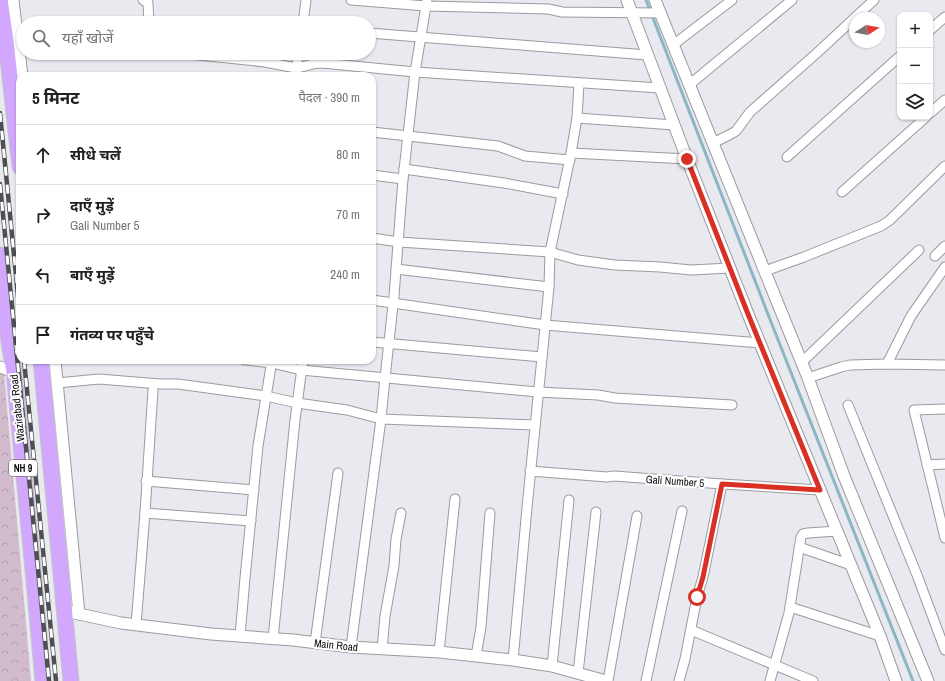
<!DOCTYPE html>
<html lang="hi">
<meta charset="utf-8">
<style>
:root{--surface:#fff;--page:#f6f6f6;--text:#202124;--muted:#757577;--line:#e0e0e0}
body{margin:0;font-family:"Archivo Narrow","Noto Sans Devanagari",sans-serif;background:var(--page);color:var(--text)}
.controls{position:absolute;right:12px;top:12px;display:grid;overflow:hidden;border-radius:8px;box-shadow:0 1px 3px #0004}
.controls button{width:36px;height:36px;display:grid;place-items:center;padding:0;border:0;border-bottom:1px solid var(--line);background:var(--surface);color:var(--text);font:20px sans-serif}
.compass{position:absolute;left:849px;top:12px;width:36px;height:36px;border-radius:50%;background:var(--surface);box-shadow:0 1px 3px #0004;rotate:79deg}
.stop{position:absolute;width:12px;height:12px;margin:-9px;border:3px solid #d93025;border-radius:50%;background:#fff}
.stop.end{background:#d93025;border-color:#fff;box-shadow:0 1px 4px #0008}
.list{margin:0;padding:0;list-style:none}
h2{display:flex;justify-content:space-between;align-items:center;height:52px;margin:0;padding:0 16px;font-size:17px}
h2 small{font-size:13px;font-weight:400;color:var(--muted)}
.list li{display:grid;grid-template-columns:26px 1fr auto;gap:12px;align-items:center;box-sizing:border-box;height:60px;padding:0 16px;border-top:1px solid var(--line)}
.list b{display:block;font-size:15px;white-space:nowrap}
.list p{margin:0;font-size:13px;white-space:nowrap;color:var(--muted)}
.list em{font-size:13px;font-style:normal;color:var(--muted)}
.icon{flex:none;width:22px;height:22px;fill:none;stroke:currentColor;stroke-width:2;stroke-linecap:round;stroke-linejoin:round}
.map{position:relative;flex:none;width:945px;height:681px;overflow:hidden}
.search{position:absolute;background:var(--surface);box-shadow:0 1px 3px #0004;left:16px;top:16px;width:360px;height:44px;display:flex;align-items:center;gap:10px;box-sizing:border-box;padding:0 14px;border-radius:22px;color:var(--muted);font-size:15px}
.panel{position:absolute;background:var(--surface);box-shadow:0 1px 3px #0004;left:16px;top:72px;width:360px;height:292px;border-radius:12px}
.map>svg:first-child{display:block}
.park{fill:url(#park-crowns)}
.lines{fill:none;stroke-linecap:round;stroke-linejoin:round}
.stream{stroke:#8bb6c6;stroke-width:3}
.minor-casing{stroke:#9a9ba1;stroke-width:11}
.tertiary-casing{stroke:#9a9ba1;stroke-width:13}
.trunk-casing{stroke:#c4c5c5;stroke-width:17}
.minor{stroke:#fff;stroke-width:9}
.tertiary{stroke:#fff;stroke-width:11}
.trunk{stroke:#d2a8fe;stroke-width:15}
.rail-casing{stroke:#4e4f51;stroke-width:4.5}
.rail{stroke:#fff;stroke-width:3;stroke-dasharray:9;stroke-linecap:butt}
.route{stroke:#d93025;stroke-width:5}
.labels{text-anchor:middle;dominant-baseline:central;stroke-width:4;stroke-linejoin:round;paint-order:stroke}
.shield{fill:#fff;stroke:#545556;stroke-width:1}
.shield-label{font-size:10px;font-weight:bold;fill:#0b0c0d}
.street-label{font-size:11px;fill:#0b0c0d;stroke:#fff}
</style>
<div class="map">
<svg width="945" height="681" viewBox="0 0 945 681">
<defs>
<pattern id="park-crowns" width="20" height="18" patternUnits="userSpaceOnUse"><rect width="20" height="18" fill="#d3bbce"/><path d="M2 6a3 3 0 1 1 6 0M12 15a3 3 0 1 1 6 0" fill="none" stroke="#b4a0b0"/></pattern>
</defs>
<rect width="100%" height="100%" fill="#e9eaef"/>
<polygon class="park" points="0,373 4,373 31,681 0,681"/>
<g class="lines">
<polyline class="stream" points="646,0 771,322 913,681"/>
<g class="minor-casing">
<g id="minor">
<polyline points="143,0 148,3 149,23"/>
<polyline points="351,0 426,6 548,9 562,12 660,13"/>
<polyline points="303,23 306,0"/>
<polyline points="930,30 945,17"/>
<polyline points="369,33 647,55"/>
<polyline points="673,45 732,0"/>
<path d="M179 53 265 62 296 68C306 67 311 63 322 63L415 72 660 88"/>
<polyline points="296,76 298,53"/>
<polyline points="689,85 792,0"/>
<polyline points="930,113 945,100"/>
<polyline points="577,118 674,125"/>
<polyline points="372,132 498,146 525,156 570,160"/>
<polyline points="713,143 731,134 736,131 750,112 818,52 874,0"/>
<polyline points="571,153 687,159"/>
<polyline points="787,157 900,56"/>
<polyline points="404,169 504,183 563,194"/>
<polyline points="372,175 403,179"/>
<polyline points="842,192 926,117"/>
<polyline points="372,238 399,242 550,252 578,260 615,265 660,267 691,270 730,268"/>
<polyline points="935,256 945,246"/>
<polyline points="396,269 549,287"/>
<polyline points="765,271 804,257 881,226 890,220 945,166"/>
<polyline points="372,300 545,325 760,343"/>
<polyline points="372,342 542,357"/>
<polyline points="245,360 272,363 301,370 538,392 598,395 615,398 732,405"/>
<polyline points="801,363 919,250"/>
<polyline points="887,364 911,316 945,267"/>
<polyline points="808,378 841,367 850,365 887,364 945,365"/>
<polyline points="57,383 99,379 160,384 178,384 266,396 297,403 347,410 381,419 535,425"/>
<polyline points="848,405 917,575 945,650"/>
<polyline points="945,409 914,410 945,538"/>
<polyline points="927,465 945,464"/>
<polyline points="530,471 607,477 614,476 722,484 820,490"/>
<polyline points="146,481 254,490"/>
<polyline points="145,513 251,521"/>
<polyline points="799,547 851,565"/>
<polyline points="790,607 880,636"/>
<polyline points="136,625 145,513 153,390"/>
<polyline points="691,630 813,681"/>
<polyline points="240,636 245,578 258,446 272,360"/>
<polyline points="273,639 295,420 303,360"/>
<polyline points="315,643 338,473"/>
<polyline points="351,647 381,419 385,378 394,296 403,179 415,72 427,0"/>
<polyline points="382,649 385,616 394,566 396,539 401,513"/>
<polyline points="439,652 455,499"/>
<polyline points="476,656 481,627 490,513"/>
<polyline points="513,660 527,508 549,287 550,252 571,153 577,118 579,83"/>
<polyline points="552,666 569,500"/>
<polyline points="578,673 596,512"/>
<polyline points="608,681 637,516"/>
<polyline points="646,681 682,511"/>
<polyline points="679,681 685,659 697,597 703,577 722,484"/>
<polyline points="770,681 789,613 801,537 803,534 808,533 837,531"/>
</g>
</g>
<g class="tertiary-casing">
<g id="tertiary">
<polyline points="13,0 22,76"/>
<polyline points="627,0 687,159 748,314 880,636 896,681"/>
<polyline points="655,0 808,378 844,476 928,681"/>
<polyline points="55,360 79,614"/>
<polyline points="0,367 14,372"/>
<polyline points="65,611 121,623 211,634 293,640 351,647 439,652 513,660 552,666 606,681"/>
</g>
</g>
<g class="trunk-casing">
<g id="trunk">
<polyline points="0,0 6,41 20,167"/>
<polyline points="0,255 9,342 14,372 34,580 43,681"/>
<polyline points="41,360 71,681"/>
</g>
</g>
<use href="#minor" class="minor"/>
<use href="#tertiary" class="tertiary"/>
<use href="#trunk" class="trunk"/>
<g class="rail-casing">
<g id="rail">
<polyline points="0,113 20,316"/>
<polyline points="0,184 49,681"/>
<polyline points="24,360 56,681"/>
</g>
</g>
<use href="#rail" class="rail"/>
</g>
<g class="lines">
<polyline class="route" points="687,159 748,314 820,490 722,484 703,577 697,597"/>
</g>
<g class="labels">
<rect class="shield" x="9" y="460" width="28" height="16" rx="3"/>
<g class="shield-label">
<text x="23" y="468">NH 9</text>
</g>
<g class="street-label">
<text transform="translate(17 408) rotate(-96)">Wazirabad Road</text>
<text transform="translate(675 481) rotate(4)">Gali Number 5</text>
<text transform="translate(336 645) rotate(6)">Main Road</text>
</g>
</g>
</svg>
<div class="controls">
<button>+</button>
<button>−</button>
<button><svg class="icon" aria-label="layers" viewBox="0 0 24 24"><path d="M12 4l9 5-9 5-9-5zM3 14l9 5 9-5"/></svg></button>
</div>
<svg class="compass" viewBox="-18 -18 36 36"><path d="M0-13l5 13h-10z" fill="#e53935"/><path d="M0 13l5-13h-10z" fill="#757577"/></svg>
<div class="stop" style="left:697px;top:597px"></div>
<div class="stop end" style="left:687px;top:159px"></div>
<div class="search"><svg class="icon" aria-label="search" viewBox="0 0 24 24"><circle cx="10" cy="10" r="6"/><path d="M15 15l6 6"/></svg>यहाँ खोजें</div>
<section class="panel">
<h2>5 मिनट<small>पैदल · 390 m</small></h2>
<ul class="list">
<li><svg class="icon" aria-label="ahead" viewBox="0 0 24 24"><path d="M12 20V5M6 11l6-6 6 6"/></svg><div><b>सीधे चलें</b></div><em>80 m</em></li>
<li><svg class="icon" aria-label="right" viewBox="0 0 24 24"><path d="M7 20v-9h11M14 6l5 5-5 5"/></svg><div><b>दाएँ मुड़ें</b><p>Gali Number 5</p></div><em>70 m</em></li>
<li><svg class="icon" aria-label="left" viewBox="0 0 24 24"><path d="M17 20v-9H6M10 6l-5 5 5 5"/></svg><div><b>बाएँ मुड़ें</b></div><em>240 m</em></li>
<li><svg class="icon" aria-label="arrive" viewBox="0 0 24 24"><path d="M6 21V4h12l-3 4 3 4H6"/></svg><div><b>गंतव्य पर पहुँचे</b></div></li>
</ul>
</section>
</div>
